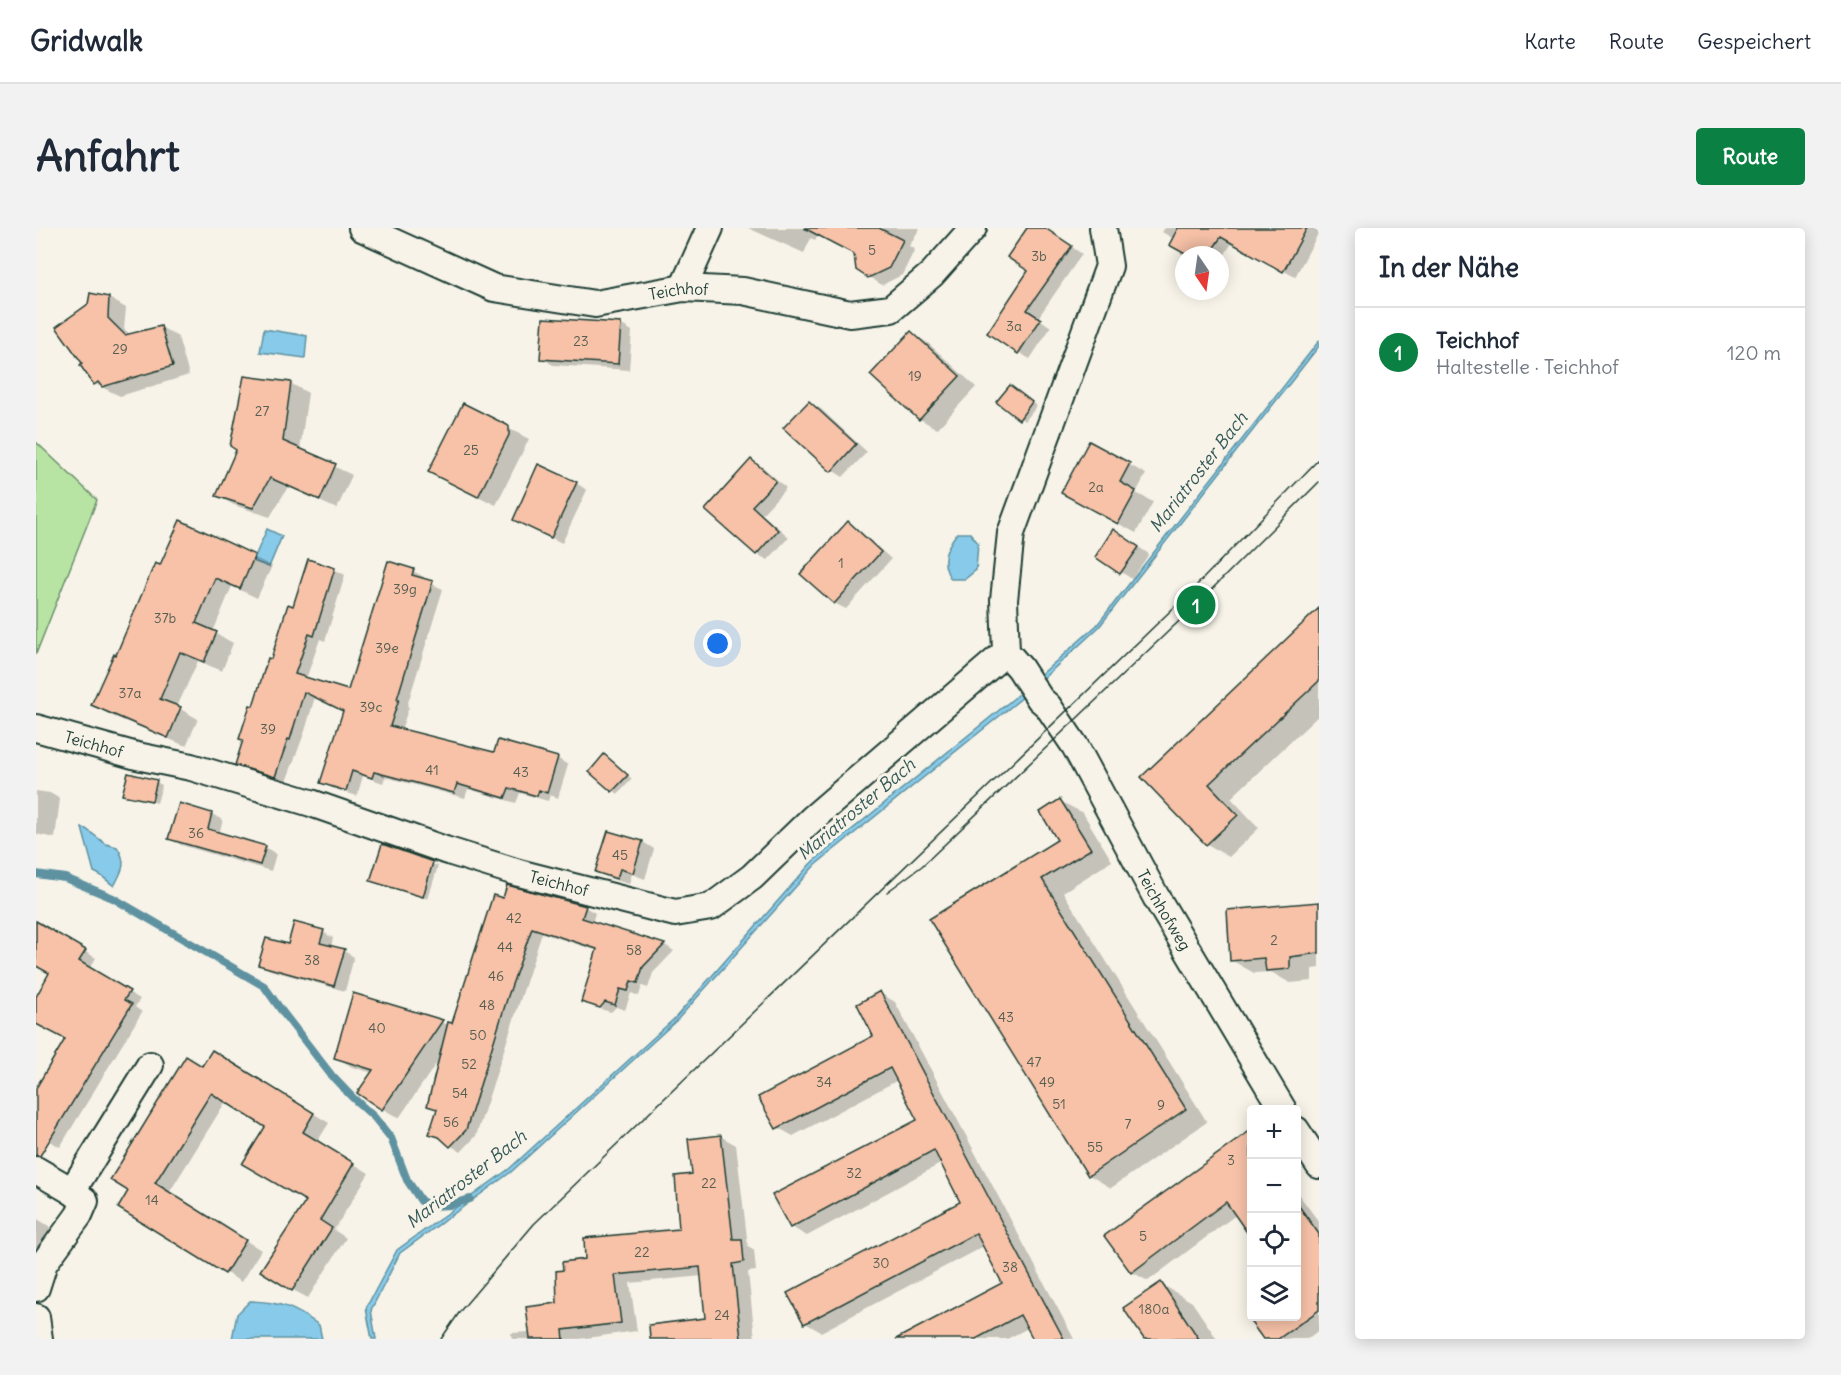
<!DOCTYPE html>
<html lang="de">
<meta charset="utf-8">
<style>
:root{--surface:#fff;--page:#f2f2f3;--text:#1f2937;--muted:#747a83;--line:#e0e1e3;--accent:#0b8043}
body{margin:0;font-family:Delius,sans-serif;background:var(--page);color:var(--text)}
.controls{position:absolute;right:18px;bottom:18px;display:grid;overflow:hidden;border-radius:6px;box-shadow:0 3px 15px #0003}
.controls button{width:54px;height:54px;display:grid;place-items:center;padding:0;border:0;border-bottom:2px solid var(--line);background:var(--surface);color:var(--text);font:30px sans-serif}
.compass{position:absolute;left:1139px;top:18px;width:54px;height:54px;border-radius:50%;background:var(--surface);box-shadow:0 3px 15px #0003;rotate:167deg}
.you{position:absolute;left:682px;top:416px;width:21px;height:21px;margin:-15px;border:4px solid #fff;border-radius:50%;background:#1a73e8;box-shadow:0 0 0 9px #1a73e833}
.badge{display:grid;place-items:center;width:39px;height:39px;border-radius:50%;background:var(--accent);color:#fff;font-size:20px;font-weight:700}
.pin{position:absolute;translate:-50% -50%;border:3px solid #fff;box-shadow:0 2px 6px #0006}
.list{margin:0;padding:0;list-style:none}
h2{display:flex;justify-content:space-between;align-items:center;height:78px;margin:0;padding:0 24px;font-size:26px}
h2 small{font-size:20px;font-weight:400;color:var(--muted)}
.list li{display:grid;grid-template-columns:39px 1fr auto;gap:18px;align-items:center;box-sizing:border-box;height:90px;padding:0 24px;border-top:2px solid var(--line)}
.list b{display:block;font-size:22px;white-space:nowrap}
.list p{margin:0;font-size:20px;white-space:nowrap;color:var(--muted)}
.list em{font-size:20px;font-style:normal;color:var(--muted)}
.icon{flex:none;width:33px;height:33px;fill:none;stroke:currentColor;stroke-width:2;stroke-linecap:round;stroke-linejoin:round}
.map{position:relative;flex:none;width:1283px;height:1111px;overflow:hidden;border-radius:6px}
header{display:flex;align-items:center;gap:36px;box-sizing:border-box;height:84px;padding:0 30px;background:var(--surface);border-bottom:2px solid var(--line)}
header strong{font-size:28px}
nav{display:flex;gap:33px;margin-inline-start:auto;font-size:21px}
.intro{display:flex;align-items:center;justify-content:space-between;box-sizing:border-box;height:144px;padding:0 36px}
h1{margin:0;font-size:42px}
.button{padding:15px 27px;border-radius:6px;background:var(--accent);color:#fff;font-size:21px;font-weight:700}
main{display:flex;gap:36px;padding:0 36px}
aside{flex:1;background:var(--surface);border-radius:6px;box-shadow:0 3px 15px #0003}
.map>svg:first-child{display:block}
.green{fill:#b7e4a3;stroke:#6b906c;stroke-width:1.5}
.water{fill:#88cae9;stroke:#5e92a1;stroke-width:1.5}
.shadow{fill:#0003}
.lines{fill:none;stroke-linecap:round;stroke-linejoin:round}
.stream{stroke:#5e92a1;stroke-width:8}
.building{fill:#f7c2a8;stroke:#1f3d34;stroke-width:1.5}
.minor-casing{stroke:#1f3d34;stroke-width:30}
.minor{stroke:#f7f3e8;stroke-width:26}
.tram{stroke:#1f3d34;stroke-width:1.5}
.labels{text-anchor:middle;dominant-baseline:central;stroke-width:6;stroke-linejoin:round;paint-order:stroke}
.number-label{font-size:14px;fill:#555e51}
.street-label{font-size:16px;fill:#1f3d34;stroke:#f7f3e8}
.water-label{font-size:18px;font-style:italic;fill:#345958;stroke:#f7f3e8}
</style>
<header>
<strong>Gridwalk</strong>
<nav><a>Karte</a><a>Route</a><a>Gespeichert</a></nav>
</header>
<div class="intro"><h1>Anfahrt</h1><a class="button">Route</a></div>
<main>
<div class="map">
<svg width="1283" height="1111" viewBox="0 0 1283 1111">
<rect width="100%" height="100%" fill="#f7f3e8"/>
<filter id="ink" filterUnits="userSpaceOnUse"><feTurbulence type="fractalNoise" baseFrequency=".0167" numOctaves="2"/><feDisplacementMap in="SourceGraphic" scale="12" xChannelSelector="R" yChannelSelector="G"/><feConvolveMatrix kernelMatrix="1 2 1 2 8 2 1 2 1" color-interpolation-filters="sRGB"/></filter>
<g filter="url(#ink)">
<polygon class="green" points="0,214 61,272 0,426"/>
<g class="water">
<polygon points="228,101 271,108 269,130 224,124"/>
<polygon points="1283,113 1283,118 1063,399 987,469 779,637 642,791 475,944 364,1025 335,1082 340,1111 336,1111 330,1080 361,1022 473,941 639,790 776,634 983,466 1061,397"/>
<polygon points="231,301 246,308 233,339 217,333"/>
<path d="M921 305H934L942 315 940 342 929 351H915C903 334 910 320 921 305Z"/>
<path d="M46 600 50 601 70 616 81 619C92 635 86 643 78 658 71 653 66 647 58 644Z"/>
<path d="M214 1073C245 1074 257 1079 283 1097L286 1111H196L201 1086Z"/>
</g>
<g class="shadow">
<polygon points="712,0 884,0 873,18 879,21 866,47 846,57 833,49 820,26 782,6 779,12 775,10 768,25"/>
<polygon points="993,0 1009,0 1046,26 1002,90 1015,99 994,131 982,124 994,43"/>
<polygon points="1129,0 1190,0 1201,7 1184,34 1184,27 1154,27 1138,11 1126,4"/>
<polygon points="1230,0 1283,0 1283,4 1259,49 1216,25"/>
<polygon points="73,70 90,80 88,101 95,107 125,99 142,109 153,147 84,168 59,156 53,77"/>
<polygon points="584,96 596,103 593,142 517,137 506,130"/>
<polygon points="875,105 892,115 940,159 901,201 884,191 836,147"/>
<polygon points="254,155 272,165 264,222 316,247 301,281 252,259 234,289 198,277 181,268 202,221"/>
<polygon points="979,162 1001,178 989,193 984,190"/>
<polygon points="773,175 785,181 831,224 807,249 796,242"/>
<polygon points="427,177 493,211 460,277 411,253"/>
<polygon points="1054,215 1110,246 1100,265 1117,274 1100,305 1044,275"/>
<polygon points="716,233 727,239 750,260 726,286 753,309 732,332 720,326 671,282"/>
<polygon points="540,255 551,262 526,315 479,292"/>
<polygon points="145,294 236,338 221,370 196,358 177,404 197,415 186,443 162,433 141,479 162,491 150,518 74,487 57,477"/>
<polygon points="812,295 823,302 855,331 810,381 798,375"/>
<polygon points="1089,310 1113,326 1096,351 1085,344"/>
<polygon points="298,341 309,347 289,413 284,411 270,451 313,464 377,343 388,349 387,352 407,361 371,478 373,479 365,502 459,526 521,530 532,537 522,570 514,567 512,573 484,565 480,575 432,561 429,570 349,549 347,555 327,548 321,568 296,560 285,554 308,483 279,469 269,503 250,554 212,542 201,536 218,479 258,380"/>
<polygon points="1283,386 1283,487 1195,570 1223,600 1193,629 1171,616 1107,549"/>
<polygon points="569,528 596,551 582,566 555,544"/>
<polygon points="120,554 126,557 121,575 88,566"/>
<polygon points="0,563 14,565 24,571 19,610 0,606"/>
<polygon points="1024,573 1047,585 1076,633 1027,664 1171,894 1075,960 1053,947 895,692 1023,612"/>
<polygon points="144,577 176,586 187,592 183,606 229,619 240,626 235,643 145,617 134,611"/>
<polygon points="573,604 607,614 618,621 609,651 596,646 593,656 572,650 561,643"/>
<polygon points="347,618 402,638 392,671 335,652"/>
<polygon points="468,672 549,679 559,685 556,695 629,717 638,723 617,745 612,760 606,758 603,768 595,765 589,782 580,779 575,784 557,779 547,773 562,723 506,705 440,908 425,924 395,905 402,882 392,877 404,830 363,890 347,881 337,845 316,839 300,829 318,767 413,797 417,797"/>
<polygon points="1283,676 1283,740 1276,741 1276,753 1254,755 1235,744 1218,745 1195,732"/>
<polygon points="0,695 60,730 53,741 104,771 99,779 106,784 24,919 0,905 0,862 31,811 0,794 0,772 15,745 0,736"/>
<polygon points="287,704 297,710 295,719 308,723 318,729 309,763 234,742 224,737 253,718"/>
<polygon points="844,765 859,774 1038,1111 998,1111 992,1100 971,1111 863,1111 968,1055 948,1018 785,1104 769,1095 753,1066 926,974 906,935 771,1008 755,999 883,893 862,852 757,908 741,899 840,809"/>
<polygon points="192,833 293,895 281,914 333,945 298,1002 310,1010 272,1070 257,1062 272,972 232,898 190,873 133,965 225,1022 205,1054 84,980 167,840"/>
<polygon points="1212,907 1216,909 1216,1007 1201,986 1112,1053 1096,1044"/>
<polygon points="684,908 700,917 712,1018 718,1022 720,1043 712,1044 719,1111 652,1111 671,1091 667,1048 594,1055 601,1103 543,1111 476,1111 475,1105 495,1104 523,1077 551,1033 644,1002 657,947"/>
<polygon points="1260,963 1283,994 1283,1102 1271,1111 1228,1111 1212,1088 1216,1085 1216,1088 1260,1088"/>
<polygon points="0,990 27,1007 0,1031"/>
<polygon points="1125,1056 1156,1074 1181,1111 1109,1111"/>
</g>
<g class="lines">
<polyline class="stream" points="0,646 29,650 77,670 228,758 248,786 296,848 316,869 338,889 355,910 371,952 385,973 396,978 414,977 434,971"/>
</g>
<g class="building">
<polygon points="768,0 843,0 867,12 853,40 832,50 820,42 818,26"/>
<polygon points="991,0 1009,0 1036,18 991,82 1005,91 982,126 951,105 992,43 971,29"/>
<polygon points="1142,0 1271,0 1247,44 1185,9 1173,27 1151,27 1133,17"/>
<polygon points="54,65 73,69 72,90 89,107 125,98 137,138 66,159 62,154 58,157 44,137 46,135 20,99 52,76"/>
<polygon points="507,90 585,95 582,136 504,131"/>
<polygon points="875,103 924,148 883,192 834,147"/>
<polygon points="208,148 255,154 247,213 300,236 284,272 234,250 217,280 180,268 200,222 194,218"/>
<polygon points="974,157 996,174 983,192 960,174"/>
<polygon points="773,173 820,216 795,244 747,200"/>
<polygon points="427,175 473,198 473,207 442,269 392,244"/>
<polygon points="1053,213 1094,235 1084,254 1100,263 1082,296 1025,265"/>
<polygon points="715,231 740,253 716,278 742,302 720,327 669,282"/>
<polygon points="502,236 541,254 515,310 477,292"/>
<polygon points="144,292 219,327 204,361 179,350 160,395 181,404 168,434 144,424 124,471 145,479 132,510 55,477 78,426 80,427 119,335 124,337"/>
<polygon points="812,293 845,324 798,376 764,346"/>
<polygon points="1077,301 1103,319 1084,346 1059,329"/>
<polygon points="272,331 299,340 278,408 273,406 259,446 312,462 352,333 378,341 376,347 397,353 361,471 363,471 354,498 458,524 462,512 522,529 511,565 503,562 501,568 473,560 469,570 421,556 418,565 338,544 336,550 316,543 310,563 284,555 307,483 268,464 254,512 252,511 239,549 199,537 207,512 203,511 214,477 217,478 232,430 235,431 252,376 257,378"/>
<polygon points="1283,380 1283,453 1173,556 1202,587 1170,617 1105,549"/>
<polygon points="568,526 592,547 576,564 553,544"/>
<polygon points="92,545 121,552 116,573 86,567"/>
<polygon points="1024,571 1055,621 1006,651 1150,881 1052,948 893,691 1021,612 1004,584"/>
<polygon points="143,575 176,585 172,601 230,618 224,637 132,611"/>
<polygon points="572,603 607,613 597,645 584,641 581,651 559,644"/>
<polygon points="346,616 397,634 387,669 334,653"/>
<polygon points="471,657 550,678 546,690 629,716 607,739 602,755 595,753 592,763 584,761 579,777 569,774 564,780 545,774 561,721 496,700 472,768 430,902 414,919 403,909 393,906 401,881 391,878 412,794 416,795 457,667 467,670"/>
<polygon points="1283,674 1283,725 1254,729 1254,741 1230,743 1228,730 1194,733 1191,682"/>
<polygon points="0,693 50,722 43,733 94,763 88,772 96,776 4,928 0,927 0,860 29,811 0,796 0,769 13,745 0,738"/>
<polygon points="258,694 288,702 284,715 309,721 298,758 222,737 230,710 252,716"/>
<polygon points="844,763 974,1010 1028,1111 997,1111 984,1087 940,1111 860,1111 966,1055 940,1005 768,1096 751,1065 924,974 898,922 754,1000 736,967 881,892 854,840 740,901 722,869 837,808 821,776"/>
<polygon points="317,765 407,792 346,882 321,865 337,842 298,830"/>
<polygon points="176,822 278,885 267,904 318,935 284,992 296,1000 256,1063 224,1043 270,973 206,936 229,899 175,865 119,955 210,1012 189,1046 82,980 92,963 74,952 150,828 166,838"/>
<polygon points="1215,902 1215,1010 1190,974 1095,1045 1068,1008"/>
<polygon points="685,907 697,1011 706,1011 708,1034 697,1036 705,1111 614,1111 613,1097 669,1090 664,1039 579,1047 585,1095 527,1102 528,1111 494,1111 490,1079 521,1075 520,1043 527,1042 526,1034 549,1031 548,1010 643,1001 639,948 656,946 652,911"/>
<polygon points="1260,974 1283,1006 1283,1082 1242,1111 1227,1111 1211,1089 1260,1089"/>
<polygon points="1125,1054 1163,1111 1108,1111 1087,1080"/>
</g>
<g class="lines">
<g class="minor-casing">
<g id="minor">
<path id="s1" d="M326 0 458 60 559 76 647 60 707 63 814 86 855 81 896 46 937 0"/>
<path id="s2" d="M1067 0 1073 38 975 305 968 372 970 424 984 440 1004 471 1012 478 1039 518 1120 669 1247 882"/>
<polyline points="647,60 674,0"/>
<path id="s3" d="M0 500 101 528 155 539 275 575 409 622 483 645 639 685 675 679 716 649 777 590 970 424"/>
<polyline points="1260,902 1283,937"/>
<polyline points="0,942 36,963 49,973 43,987 8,1035 0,1060"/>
<polyline points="36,963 114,837"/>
<polyline points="0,1089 3,1111"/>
</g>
</g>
<use href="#minor" class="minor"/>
<g class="tram">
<polyline points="851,664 886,638 1160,377 1283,254"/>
<polyline points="405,1111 425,1082 498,996 1154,364 1283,231"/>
</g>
</g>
</g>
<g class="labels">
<g class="number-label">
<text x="836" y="22">5</text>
<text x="1003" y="28">3b</text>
<text x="978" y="98">3a</text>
<text x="545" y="113">23</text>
<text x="84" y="121">29</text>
<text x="879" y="148">19</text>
<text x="226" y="183">27</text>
<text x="435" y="222">25</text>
<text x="1060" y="259">2a</text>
<text x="805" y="335">1</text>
<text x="369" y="361">39g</text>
<text x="129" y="390">37b</text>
<text x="351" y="420">39e</text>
<text x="94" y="465">37a</text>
<text x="335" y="479">39c</text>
<text x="232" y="501">39</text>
<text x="396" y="542">41</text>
<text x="485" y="544">43</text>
<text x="160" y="605">36</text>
<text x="584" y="627">45</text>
<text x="478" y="690">42</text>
<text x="1238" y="712">2</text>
<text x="469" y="719">44</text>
<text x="598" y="722">58</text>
<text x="276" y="732">38</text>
<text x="460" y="748">46</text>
<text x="451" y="777">48</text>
<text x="970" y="789">43</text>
<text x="341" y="800">40</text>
<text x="442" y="807">50</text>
<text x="998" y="834">47</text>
<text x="433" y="836">52</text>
<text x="788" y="854">34</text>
<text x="1011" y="854">49</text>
<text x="424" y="865">54</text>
<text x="1023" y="876">51</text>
<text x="1125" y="877">9</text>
<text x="415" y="894">56</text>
<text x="1092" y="896">7</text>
<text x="1059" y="919">55</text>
<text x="1195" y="932">3</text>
<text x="818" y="945">32</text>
<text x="673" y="955">22</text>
<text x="116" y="972">14</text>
<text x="1107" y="1008">5</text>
<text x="606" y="1024">22</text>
<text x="845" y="1035">30</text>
<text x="974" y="1039">38</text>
<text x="1118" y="1081">180a</text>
<text x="686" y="1087">24</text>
</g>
<g class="street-label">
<text stroke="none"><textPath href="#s1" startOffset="332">Teichhof</textPath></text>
<text stroke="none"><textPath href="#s3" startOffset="60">Teichhof</textPath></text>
<text stroke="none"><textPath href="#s3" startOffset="546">Teichhof</textPath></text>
<text stroke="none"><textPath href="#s2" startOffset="746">Teichhofweg</textPath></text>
</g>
<g class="water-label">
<text transform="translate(1162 244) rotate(-52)">Mariatroster Bach</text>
<text transform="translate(820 581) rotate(-40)">Mariatroster Bach</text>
<text transform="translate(430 951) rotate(-38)">Mariatroster Bach</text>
</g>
</g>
</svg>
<div class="controls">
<button>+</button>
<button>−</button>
<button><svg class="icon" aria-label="locate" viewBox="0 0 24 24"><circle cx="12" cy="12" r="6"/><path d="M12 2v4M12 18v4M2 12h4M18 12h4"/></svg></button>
<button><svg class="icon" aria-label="layers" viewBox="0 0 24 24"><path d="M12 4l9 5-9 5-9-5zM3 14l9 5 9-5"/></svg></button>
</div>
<svg class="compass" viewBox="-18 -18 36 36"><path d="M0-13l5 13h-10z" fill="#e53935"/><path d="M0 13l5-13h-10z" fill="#747a83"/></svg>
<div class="you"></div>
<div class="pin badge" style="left:1160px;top:377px">1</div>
</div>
<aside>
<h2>In der Nähe<small></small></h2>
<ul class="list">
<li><span class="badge">1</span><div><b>Teichhof</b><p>Haltestelle · Teichhof</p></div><em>120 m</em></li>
</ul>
</aside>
</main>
